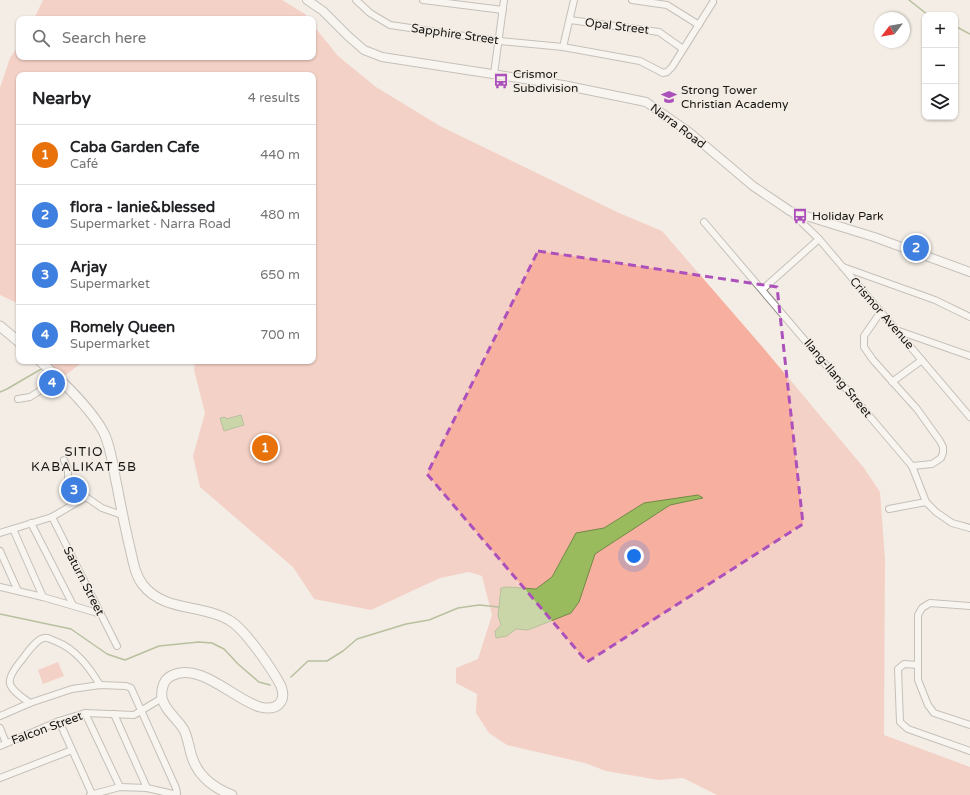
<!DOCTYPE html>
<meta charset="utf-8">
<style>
:root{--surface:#fff;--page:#f6f6f6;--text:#202124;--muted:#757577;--line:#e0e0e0;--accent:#d93025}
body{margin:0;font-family:"Varela Round",sans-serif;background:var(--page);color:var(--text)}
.controls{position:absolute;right:12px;top:12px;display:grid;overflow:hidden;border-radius:8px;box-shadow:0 1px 3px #0004}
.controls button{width:36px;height:36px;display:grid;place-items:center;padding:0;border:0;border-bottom:1px solid var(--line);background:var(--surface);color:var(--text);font:20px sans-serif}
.compass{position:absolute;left:874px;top:12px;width:36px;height:36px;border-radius:50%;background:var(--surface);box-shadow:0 1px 3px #0004;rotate:239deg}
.you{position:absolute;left:634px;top:556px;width:14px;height:14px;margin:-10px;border:3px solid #fff;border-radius:50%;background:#1a73e8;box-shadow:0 0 0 6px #1a73e833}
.badge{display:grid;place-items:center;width:26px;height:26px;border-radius:50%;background:var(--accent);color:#fff;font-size:13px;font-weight:700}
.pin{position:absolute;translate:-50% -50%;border:2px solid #fff;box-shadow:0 1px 4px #0006}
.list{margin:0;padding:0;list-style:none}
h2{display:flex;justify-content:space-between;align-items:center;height:52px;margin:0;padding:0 16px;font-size:17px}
h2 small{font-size:13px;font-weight:400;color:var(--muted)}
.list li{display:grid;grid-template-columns:26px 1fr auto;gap:12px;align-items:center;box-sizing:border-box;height:60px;padding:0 16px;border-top:1px solid var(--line)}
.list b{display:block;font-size:15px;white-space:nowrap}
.list p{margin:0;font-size:13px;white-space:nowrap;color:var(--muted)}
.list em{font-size:13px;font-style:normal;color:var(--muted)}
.icon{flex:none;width:22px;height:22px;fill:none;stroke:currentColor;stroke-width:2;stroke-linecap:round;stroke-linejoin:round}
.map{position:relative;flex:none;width:970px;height:795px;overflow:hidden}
.search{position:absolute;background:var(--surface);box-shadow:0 1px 3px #0004;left:16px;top:16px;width:300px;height:44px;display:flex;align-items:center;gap:10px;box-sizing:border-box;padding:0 14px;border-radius:8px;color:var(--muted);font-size:15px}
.panel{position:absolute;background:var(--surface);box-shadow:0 1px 3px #0004;left:16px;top:72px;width:300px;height:292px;border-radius:8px}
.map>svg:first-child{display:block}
.green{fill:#f7afa0}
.water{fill:#99bb5d;stroke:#728a47}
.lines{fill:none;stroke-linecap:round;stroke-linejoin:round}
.stream{stroke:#728a47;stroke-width:1.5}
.minor-casing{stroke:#8e8981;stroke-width:8}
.tertiary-casing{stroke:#8e8981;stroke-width:10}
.secondary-casing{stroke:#8e8981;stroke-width:11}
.minor{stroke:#fff;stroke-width:6}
.tertiary{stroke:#fff;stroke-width:8}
.secondary{stroke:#fff;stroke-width:9}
.marked{fill:none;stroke:#ac50bb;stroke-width:3;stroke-dasharray:8 5;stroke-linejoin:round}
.labels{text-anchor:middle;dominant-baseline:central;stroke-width:3;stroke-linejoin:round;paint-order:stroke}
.street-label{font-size:12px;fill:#171613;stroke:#f3ede5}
.poi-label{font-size:12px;fill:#171613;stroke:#f3ede5;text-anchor:start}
.neighbourhood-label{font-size:13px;letter-spacing:1px;fill:#171613;stroke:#f3ede5}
</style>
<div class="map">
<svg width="970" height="795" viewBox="0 0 970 795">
<rect width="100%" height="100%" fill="#f3ede5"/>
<g class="green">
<polygon points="43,0 282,0 305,14 309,19 34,19"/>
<polygon points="313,25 338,56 376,87 440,126 619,213 662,231 765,350 864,468 880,492 885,558 884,735 970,767 970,795 717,795 683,778 659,780 606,771 585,763 507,745 489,733 476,713 477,694 456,683 456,668 478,659 492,615 482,576 469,572 440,578 371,610 314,599 293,567 200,487 193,456 205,413 194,370 195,361 313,361 313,75 19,75 19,307 17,303 0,295 0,88 10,58 19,45 19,57 313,57"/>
<polygon points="48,361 84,361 63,377"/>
<polygon points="58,662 64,676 43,684 38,670"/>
</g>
<g class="water">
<polygon points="241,415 244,425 224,431 220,418 225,417 226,419"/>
<polygon points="698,495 703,498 670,505 595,554 579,602 571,613 528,630 516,629 507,636 496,638 495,631 501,625 498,616 501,588 508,587 536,589 552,577 576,533 604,528 644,503"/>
</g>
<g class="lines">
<g class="stream">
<polyline points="909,0 928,15"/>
<polyline points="955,26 970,34"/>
<polyline points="0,392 7,389 43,368"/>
<polyline points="0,614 71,629 107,654 125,660 159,646 199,642 212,643 224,649 238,664 259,682 270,685"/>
<polyline points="291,677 308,661 327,661 343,651 357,639 406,624 429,620 458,608 479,605 499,607"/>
</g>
<g class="minor-casing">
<g id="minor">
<polyline points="356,0 370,13 390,25 499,41 563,47 640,61 663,73 667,72 672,67 713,2"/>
<polyline points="423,0 503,10"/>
<polyline points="632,0 667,5 699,25"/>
<polyline points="570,20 659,32 683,49"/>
<polyline points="563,47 574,0"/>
<polyline points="494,74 504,0"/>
<polyline points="791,212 819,239 970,417"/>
<polyline points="704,222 912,466 926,502 936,512 952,523 970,528"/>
<polyline points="843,267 935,300 970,317"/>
<polyline points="763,289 819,239"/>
<polyline points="880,313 864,336 864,347 873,360 917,409 940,441 943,447 943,453 941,458 932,464 912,466"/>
<polyline points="899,331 970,356"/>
<polyline points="892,382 922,360"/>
<polyline points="18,399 30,397 58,379"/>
<polyline points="64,460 68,470 68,479 69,482 86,497 102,508 122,515"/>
<polyline points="889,509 926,502"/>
<polyline points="52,517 117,646"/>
<polyline points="31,523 73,605"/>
<polyline points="13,529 43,597"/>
<polyline points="0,533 52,517 86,497"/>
<polyline points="0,551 18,591"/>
<polyline points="0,587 43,597 101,614"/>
<polyline points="970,606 930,603 922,608 918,615 918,680 928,705 934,713 970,725"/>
<polyline points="918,665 904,664 898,669 900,722 908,729 970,751"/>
<path d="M30 703C23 698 13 692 10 684 8 677 16 667 20 662 25 656 36 639 44 638 48 637 52 640 55 641 76 649 89 667 100 685"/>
<polyline points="85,713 120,787"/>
<polyline points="114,714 147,788"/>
<polyline points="0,716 30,703 72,689 100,685 126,686 131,688 176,788 177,793 173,794 147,788 120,787 90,795"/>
<polyline points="59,721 92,794"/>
<polyline points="0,728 6,743"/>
<polyline points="0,746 59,721 85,713 134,715 162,698"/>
<polyline points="0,778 72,750"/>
</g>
</g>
<g class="tertiary-casing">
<polyline id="tertiary" points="307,0 323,11 348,36 364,50 382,57 563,85 646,102 689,132 753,186 790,211 874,237 970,272"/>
</g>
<g class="secondary-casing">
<g id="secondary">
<polyline points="0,326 19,342"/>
<path d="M40 361C61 380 91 408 104 433 112 450 113 469 117 486 121 507 125 528 130 548 133 561 135 575 143 585 164 612 202 604 229 620 245 629 272 669 281 686 287 703 276 711 260 707 233 699 200 661 171 676 163 680 161 690 162 698 165 711 178 719 184 730 188 738 189 748 192 757 198 776 214 788 232 795"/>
</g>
</g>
<use href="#minor" class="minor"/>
<use href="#tertiary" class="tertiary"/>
<use href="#secondary" class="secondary"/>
</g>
<path d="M0 0H970V795H0ZM538 251 777 287 803 524 587 662 427 474Z" fill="#f3ede5" fill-opacity=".55" fill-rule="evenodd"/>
<path class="marked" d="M538 251 777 287 803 524 587 662 427 474Z"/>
<defs>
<g id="bus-bare" transform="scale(1.2)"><path d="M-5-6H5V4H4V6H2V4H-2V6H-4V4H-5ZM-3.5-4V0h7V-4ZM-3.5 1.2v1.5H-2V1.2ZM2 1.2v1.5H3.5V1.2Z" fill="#ac50bb" stroke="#f3ede5" stroke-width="2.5" paint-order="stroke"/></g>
<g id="school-bare" transform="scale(1.2)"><path d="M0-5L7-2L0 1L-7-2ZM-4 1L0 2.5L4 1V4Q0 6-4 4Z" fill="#ac50bb" stroke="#f3ede5" stroke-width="2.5" paint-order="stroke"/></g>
</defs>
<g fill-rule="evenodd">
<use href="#bus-bare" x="501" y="81"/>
<use href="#school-bare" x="669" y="97"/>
<use href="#bus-bare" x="800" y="216"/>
</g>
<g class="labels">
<g class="street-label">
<text transform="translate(617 26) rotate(7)">Opal Street</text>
<text transform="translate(455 34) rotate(8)">Sapphire Street</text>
<text transform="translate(678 126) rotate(37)">Narra Road</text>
<text transform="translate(882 313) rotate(49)">Crismor Avenue</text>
<text transform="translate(838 378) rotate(50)">Ilang-Ilang Street</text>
<text transform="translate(84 581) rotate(63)">Saturn Street</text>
<text transform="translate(47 728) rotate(-20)">Falcon Street</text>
</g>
<g class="poi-label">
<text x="513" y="74">Crismor<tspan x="513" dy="14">Subdivision</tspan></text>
<text x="681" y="90">Strong Tower<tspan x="681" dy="14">Christian Academy</tspan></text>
<text x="812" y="216">Holiday Park</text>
</g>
<g class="neighbourhood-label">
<text x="84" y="452">SITIO<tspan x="84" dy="15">KABALIKAT 5B</tspan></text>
</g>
</g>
</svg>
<div class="controls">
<button>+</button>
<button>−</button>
<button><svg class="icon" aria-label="layers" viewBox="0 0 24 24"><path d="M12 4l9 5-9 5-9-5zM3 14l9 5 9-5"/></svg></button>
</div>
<svg class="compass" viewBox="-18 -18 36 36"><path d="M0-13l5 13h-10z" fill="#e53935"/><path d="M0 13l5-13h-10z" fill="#757577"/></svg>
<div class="you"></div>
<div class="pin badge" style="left:265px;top:448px;background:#e8710a">1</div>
<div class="pin badge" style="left:916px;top:248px;background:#3f7fe0">2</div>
<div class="pin badge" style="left:74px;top:490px;background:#3f7fe0">3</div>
<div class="pin badge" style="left:52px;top:383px;background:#3f7fe0">4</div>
<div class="search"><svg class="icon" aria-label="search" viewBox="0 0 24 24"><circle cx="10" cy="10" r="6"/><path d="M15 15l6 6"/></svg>Search here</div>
<section class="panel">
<h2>Nearby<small>4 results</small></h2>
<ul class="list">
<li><span class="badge" style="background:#e8710a">1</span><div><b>Caba Garden Cafe</b><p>Café</p></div><em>440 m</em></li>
<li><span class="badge" style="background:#3f7fe0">2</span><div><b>flora - lanie&amp;blessed</b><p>Supermarket · Narra Road</p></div><em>480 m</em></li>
<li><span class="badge" style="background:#3f7fe0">3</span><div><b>Arjay</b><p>Supermarket</p></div><em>650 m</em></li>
<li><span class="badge" style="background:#3f7fe0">4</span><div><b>Romely Queen</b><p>Supermarket</p></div><em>700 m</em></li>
</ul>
</section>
</div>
